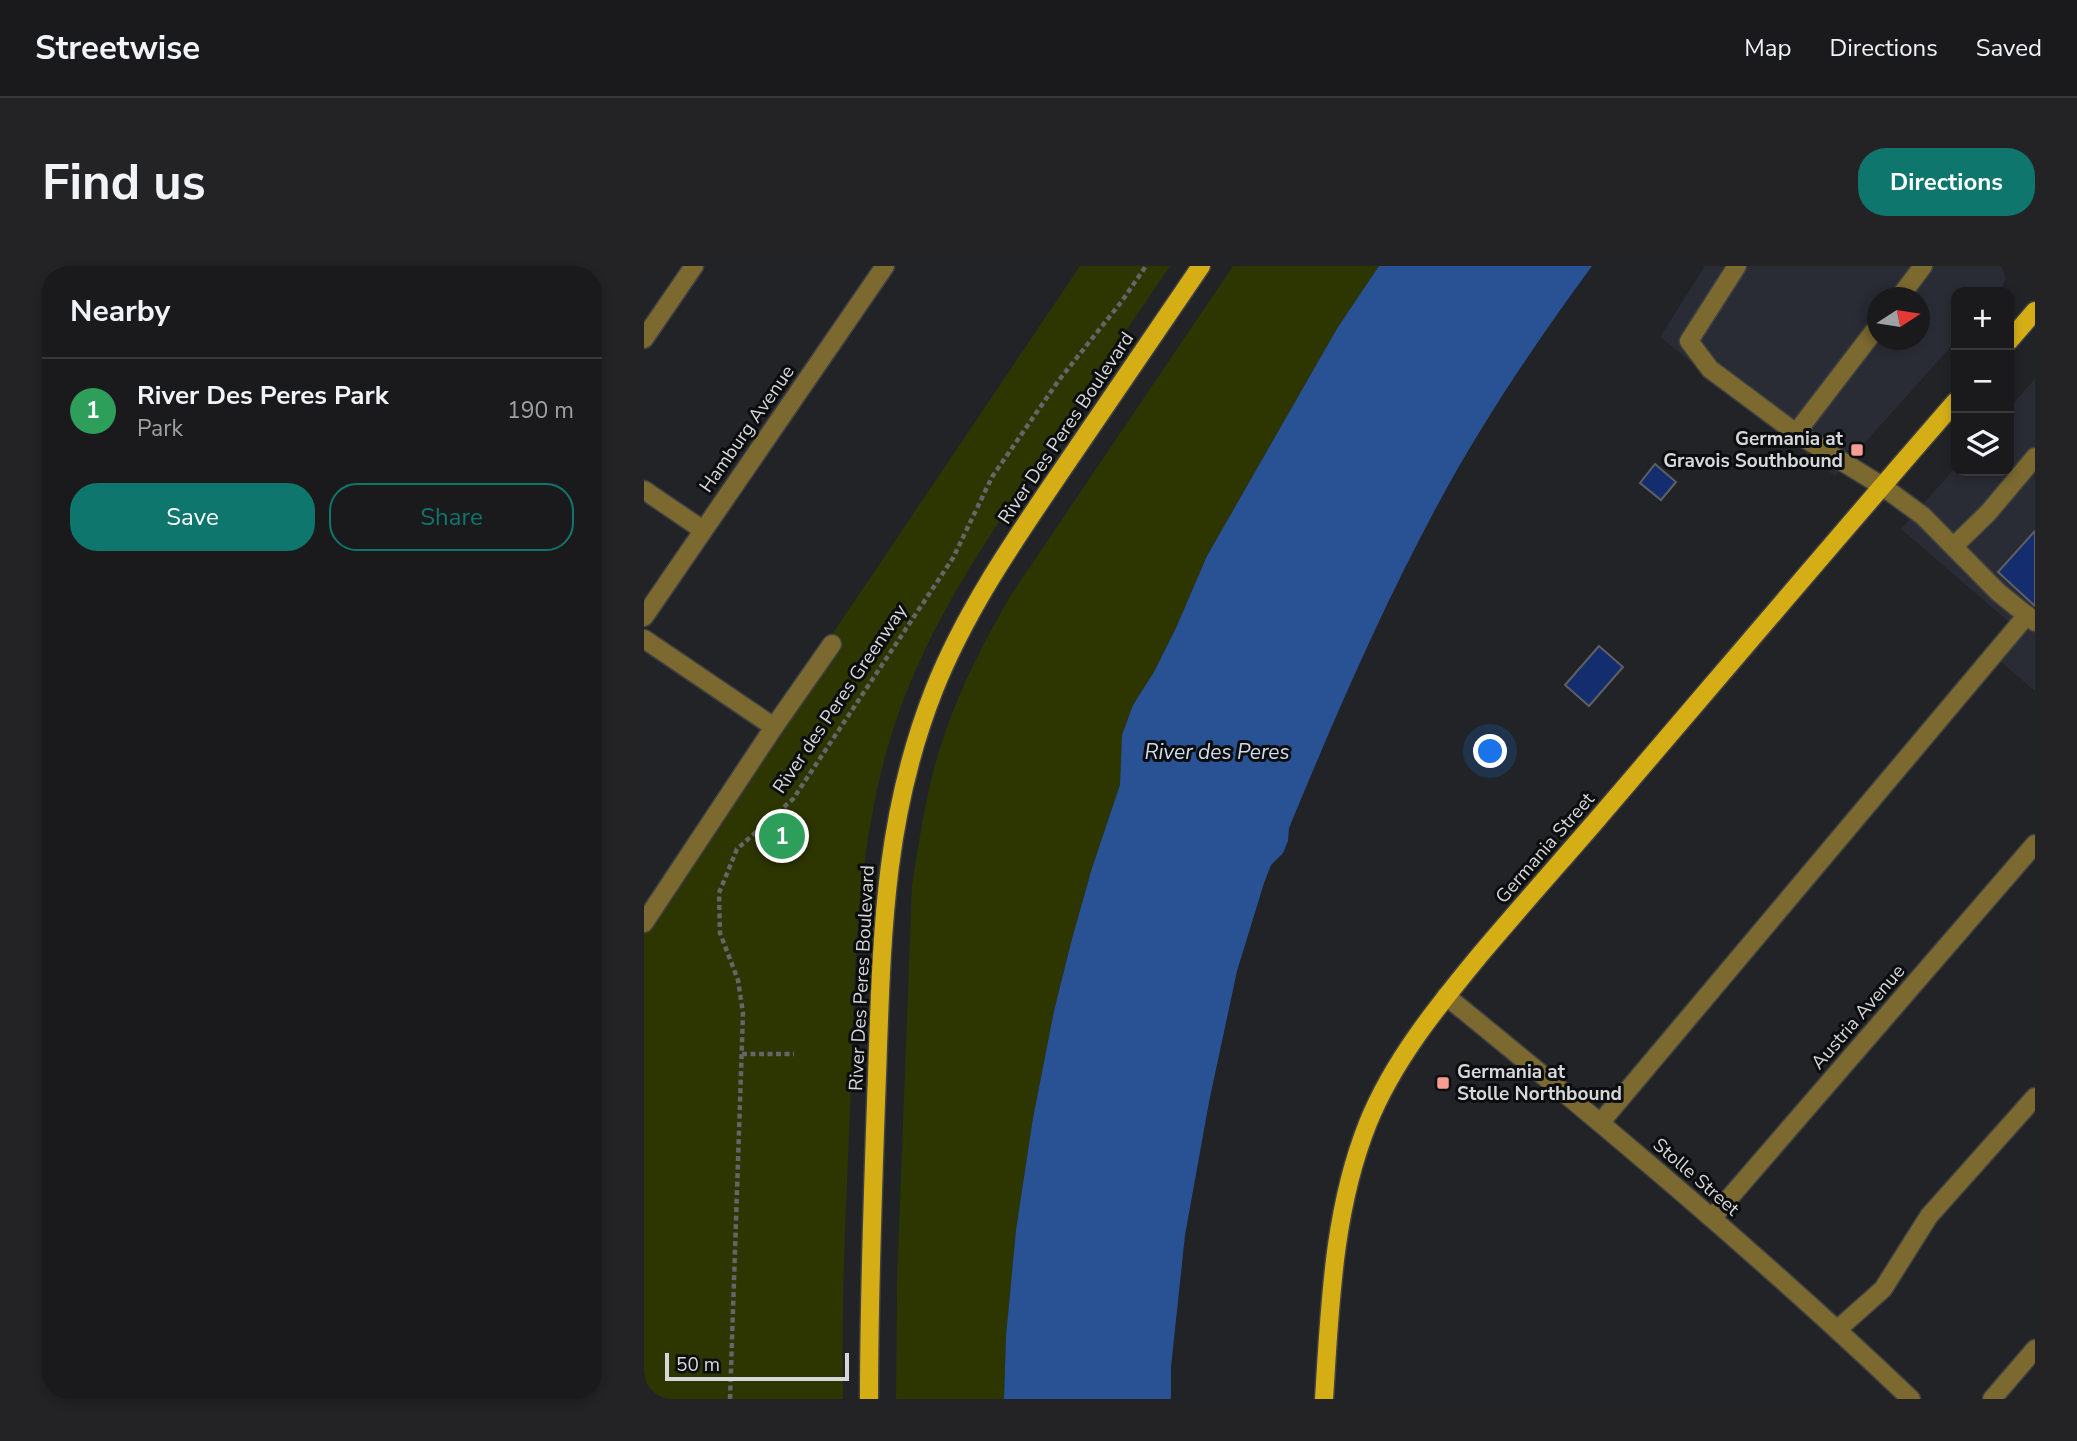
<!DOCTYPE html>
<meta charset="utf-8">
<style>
:root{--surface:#1a1a1c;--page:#232325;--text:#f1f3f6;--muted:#9fa1a3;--line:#38383b;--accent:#0f766e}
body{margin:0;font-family:"Nunito Sans",sans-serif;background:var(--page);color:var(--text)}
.controls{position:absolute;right:21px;top:21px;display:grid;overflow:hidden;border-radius:14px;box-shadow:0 4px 10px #0003}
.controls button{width:63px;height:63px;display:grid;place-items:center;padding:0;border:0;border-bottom:2px solid var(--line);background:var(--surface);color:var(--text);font:35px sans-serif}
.compass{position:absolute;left:1223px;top:21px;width:63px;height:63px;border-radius:50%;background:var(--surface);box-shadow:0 4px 10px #0003;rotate:78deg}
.scale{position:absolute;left:21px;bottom:18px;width:184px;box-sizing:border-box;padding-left:7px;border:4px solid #d6d7d9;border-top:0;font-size:19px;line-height:24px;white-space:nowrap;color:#d6d7d9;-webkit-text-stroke:5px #0c0d0e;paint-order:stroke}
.you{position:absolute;left:847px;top:486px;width:24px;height:24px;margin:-18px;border:5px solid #fff;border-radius:50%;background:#1a73e8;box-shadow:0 0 0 10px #1a73e833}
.badge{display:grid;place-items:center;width:46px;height:46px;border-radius:50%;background:var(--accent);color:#fff;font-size:23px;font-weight:700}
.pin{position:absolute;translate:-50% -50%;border:4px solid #fff;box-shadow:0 2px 7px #0006}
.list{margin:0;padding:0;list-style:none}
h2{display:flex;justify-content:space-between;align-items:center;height:91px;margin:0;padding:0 28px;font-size:30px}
h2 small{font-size:23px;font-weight:400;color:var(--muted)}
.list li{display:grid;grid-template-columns:46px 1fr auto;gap:21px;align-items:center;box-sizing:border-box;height:105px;padding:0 28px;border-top:2px solid var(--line)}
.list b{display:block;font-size:26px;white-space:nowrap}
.list p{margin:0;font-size:23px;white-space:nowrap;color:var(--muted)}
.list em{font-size:23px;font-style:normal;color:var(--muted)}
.actions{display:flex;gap:14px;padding:21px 28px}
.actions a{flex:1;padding:16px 0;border:2px solid var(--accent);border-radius:28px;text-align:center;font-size:24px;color:var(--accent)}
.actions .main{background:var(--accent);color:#fff}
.icon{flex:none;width:38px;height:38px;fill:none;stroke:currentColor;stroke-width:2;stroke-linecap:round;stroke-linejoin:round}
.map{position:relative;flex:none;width:1391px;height:1133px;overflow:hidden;border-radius:28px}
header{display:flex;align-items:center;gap:42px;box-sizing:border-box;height:98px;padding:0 35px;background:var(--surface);border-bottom:2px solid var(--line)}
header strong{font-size:33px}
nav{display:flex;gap:38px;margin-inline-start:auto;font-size:24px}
.intro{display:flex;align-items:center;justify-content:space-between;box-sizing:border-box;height:168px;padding:0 42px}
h1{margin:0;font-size:49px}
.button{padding:18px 32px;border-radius:28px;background:var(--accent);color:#fff;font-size:24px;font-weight:700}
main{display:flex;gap:42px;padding:0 42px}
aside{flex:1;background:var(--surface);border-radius:28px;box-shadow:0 4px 10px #0003}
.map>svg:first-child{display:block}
.built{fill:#292c34;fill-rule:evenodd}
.green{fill:#2d3600}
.water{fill:#295295}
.building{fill:#142d6f;stroke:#5d5f63;stroke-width:2}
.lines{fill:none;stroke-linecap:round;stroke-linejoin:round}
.minor-casing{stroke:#3f4043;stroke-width:21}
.major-casing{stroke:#3f4043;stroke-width:21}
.path{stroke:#646568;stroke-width:4.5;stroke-dasharray:5 3.5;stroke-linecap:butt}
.minor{stroke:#7b692f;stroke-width:18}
.major{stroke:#d5ae16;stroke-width:18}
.poi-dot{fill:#f59c95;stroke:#0c0d0e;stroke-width:2.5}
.labels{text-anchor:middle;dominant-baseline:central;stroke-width:6;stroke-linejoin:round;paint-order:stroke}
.street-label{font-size:19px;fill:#d6d7d9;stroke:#0c0d0e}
.poi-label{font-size:19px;font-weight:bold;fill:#d6d7d9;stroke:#0c0d0e;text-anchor:end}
.water-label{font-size:21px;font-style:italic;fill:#cfdbee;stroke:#0c0d0e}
</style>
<header>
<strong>Streetwise</strong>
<nav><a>Map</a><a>Directions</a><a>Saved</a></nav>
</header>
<div class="intro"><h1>Find us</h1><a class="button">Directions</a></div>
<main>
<aside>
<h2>Nearby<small></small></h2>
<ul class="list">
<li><span class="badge" style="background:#2e9e5b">1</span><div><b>River Des Peres Park</b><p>Park</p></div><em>190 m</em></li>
</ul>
<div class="actions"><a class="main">Save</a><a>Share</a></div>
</aside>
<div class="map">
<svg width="1391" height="1133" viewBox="0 0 1391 1133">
<rect width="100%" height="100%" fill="#222326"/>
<g class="built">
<path d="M1061 0H1357L1362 12 1356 26H1312V75L1191 210 1016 71ZM1234 32H1276V74H1234Z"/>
<polygon points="1391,113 1391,425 1357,396 1379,368 1257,263 1312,201 1312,205 1365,205 1365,142"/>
</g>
<g class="green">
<path d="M436 0H526C481 66 437 132 393 198 348 266 302 333 270 408 210 546 211 698 206 846 202 942 197 1037 199 1133H0V648Z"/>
<path d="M589 0H735L694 61 563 290 532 362 510 406 489 439 478 469 476 519 448 602 428 673 410 745 389 852 372 964 362 1070 360 1133H252L253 1015 268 620C276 568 284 514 302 464 319 416 342 372 367 329Z"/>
</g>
<path class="water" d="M735 0H948C892 76 838 156 793 240 737 344 690 453 645 562L644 575 639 587 627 599 620 617 593 705 565 836 541 969 527 1101V1133H360L362 1070 372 964 389 852 410 745 428 673 448 602 476 519 478 469 489 439 510 406 532 362 563 290 694 61Z"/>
<g class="building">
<polygon points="1011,198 1032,216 1017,234 996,217"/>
<polygon points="1391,265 1391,340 1354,306"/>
<polygon points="955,380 979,401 945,440 921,419"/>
</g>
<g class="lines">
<g class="minor-casing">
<g id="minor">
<polyline points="1093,0 1045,75 1066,103 1152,167 1238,220 1279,250 1354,326 1391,356"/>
<polyline points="1255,32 1279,0"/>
<polyline points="0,73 50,0"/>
<polyline points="1152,167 1234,60"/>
<polyline points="0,224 59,264"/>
<polyline points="1310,280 1344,247 1391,191"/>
<polyline points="0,351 241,0"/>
<polyline points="0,373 130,461"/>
<polyline points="0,657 130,461 188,378"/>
<path d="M802 730C961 859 1118 991 1267 1133"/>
<polyline points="957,856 1383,349"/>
<polyline points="1068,952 1391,578"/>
<polyline points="1194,1063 1239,1023 1285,950 1391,831"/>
<polyline points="1348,1133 1391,1083"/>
</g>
</g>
<g class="major-casing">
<g id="major">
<polyline points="1365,75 1391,45"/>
<path d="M225 1133C225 1025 229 917 233 809 238 673 239 553 290 424 321 346 369 276 416 207 463 138 510 69 557 0"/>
<path d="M680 1133C686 1040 689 944 724 857 749 795 793 741 835 690 873 645 912 601 951 556 1071 416 1191 274 1312 135"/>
</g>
</g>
<g class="path">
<polyline points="98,788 150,788"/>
<polyline points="86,1133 99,747 94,714 76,667 75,627 93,583 149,533 309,292 348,211 415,114 478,35 502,0"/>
</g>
<use href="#minor" class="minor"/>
<use href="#major" class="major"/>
</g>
<g class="poi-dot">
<rect x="1206" y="177" width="14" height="14" rx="3.5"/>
<rect x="792" y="810" width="14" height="14" rx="3.5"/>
</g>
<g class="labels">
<g class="street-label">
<text transform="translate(422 162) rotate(-56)">River Des Peres Boulevard</text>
<text transform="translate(103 163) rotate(-55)">Hamburg Avenue</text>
<text transform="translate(196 433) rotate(-56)">River des Peres Greenway</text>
<text transform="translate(901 582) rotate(-49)">Germania Street</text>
<text transform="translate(218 712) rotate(-87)">River Des Peres Boulevard</text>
<text transform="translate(1214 751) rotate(-49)">Austria Avenue</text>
<text transform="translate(1052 911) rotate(41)">Stolle Street</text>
</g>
<g class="poi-label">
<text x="1199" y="173">Germania at<tspan x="1199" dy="22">Gravois Southbound</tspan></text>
<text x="813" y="806" text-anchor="start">Germania at<tspan x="813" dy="22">Stolle Northbound</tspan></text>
</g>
<g class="water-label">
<text x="573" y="486">River des Peres</text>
</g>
</g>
</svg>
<div class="controls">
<button>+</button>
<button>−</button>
<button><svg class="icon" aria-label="layers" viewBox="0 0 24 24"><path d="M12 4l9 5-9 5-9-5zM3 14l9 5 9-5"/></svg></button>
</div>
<svg class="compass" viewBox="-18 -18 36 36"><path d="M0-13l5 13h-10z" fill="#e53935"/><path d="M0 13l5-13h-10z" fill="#9fa1a3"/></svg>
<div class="scale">50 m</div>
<div class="you"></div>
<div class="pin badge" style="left:138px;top:570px;background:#2e9e5b">1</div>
</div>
</main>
